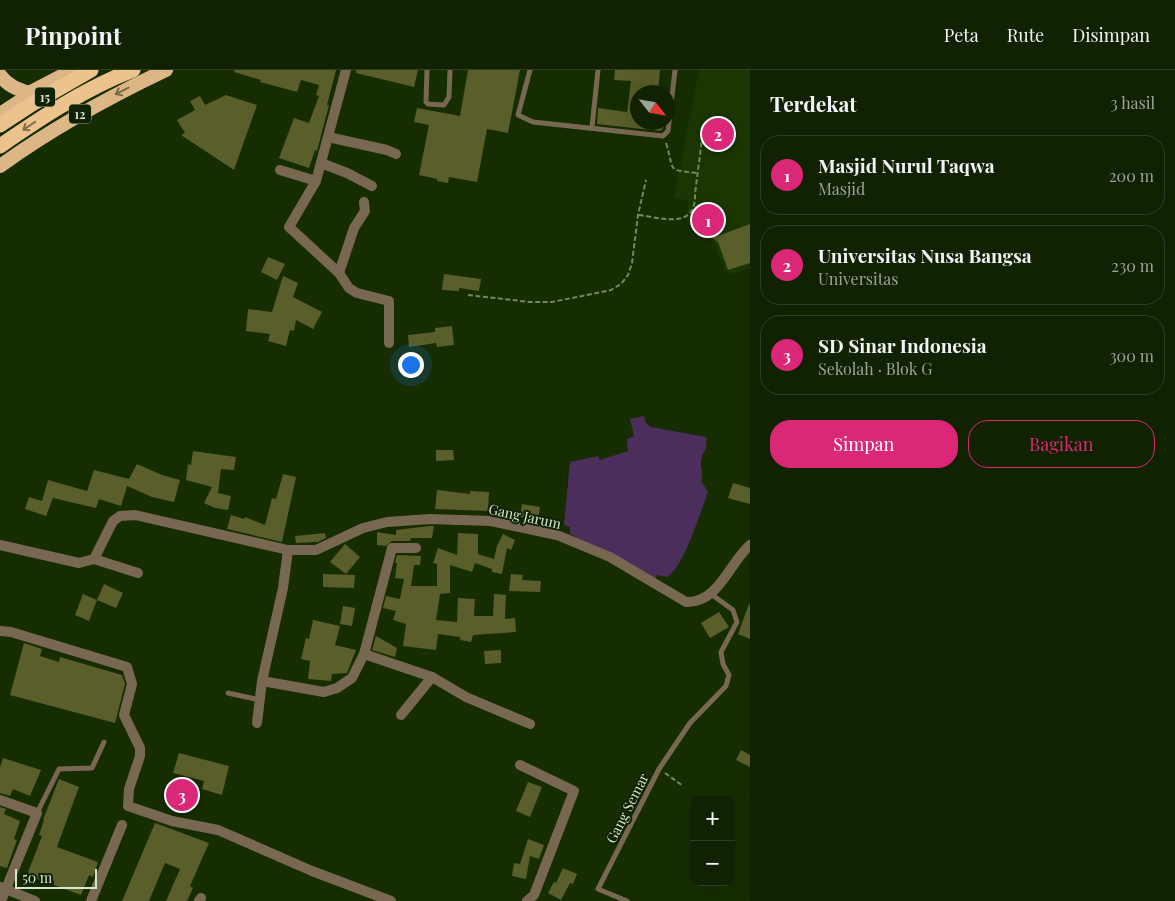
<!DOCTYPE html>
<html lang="id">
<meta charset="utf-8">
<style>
:root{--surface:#102201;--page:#192a0b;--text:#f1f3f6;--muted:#9ca499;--line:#303f23;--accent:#db2777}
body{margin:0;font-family:"Playfair Display",serif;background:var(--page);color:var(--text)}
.controls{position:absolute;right:15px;bottom:15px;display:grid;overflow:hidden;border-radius:10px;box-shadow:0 5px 20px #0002}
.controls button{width:45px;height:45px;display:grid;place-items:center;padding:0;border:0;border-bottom:1px solid var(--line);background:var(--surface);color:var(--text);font:25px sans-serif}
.compass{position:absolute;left:630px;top:15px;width:45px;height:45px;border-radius:50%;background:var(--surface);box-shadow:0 5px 20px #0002;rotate:121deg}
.scale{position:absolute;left:15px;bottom:12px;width:82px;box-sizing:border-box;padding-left:5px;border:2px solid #d6e6cd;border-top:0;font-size:14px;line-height:18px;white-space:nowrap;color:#d6e6cd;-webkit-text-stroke:4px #102203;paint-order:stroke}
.you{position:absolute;left:410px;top:294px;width:18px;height:18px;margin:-12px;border:4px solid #fff;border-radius:50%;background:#1a73e8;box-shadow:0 0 0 8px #1a73e833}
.badge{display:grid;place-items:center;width:32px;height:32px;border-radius:50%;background:var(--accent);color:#fff;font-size:16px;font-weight:700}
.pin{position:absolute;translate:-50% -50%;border:2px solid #fff;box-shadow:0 1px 5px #0006}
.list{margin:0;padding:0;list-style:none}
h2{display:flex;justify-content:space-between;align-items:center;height:65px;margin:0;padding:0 20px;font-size:21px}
h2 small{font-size:16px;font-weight:400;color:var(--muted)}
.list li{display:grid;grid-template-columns:32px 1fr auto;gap:15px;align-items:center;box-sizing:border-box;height:80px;margin:0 10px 10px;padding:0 10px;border:1px solid var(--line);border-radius:20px}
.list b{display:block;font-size:19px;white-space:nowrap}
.list p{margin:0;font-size:16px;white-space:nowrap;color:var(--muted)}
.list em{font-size:16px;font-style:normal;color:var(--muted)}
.actions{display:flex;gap:10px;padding:15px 20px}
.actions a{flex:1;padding:11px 0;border:1px solid var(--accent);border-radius:20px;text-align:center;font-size:18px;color:var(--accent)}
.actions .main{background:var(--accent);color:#fff}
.map{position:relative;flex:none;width:750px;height:831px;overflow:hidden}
header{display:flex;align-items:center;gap:30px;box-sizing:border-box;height:70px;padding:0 25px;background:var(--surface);border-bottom:1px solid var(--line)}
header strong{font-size:24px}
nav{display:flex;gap:28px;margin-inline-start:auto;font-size:18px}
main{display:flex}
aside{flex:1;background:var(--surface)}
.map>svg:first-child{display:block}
.built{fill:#1b3601}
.green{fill:#4c2e5c}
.building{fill:#595e2a}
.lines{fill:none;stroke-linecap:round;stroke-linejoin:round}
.path{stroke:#738764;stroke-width:2;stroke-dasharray:5 2.5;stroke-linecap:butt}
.service{stroke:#786852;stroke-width:5}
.minor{stroke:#786852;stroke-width:10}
.trunk{stroke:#dcb685;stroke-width:14}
.motorway{stroke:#ecc38d;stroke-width:15}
.oneway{stroke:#766c44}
.oneway2{stroke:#7e7248}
.labels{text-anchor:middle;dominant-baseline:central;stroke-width:4;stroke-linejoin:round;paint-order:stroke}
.shield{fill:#102203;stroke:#9bab90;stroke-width:1}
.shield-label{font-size:12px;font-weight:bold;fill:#d6e6cd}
.street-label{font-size:14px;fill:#d6e6cd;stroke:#102203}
</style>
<header>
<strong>Pinpoint</strong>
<nav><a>Peta</a><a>Rute</a><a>Disimpan</a></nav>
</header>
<main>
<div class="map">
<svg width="750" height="831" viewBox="0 0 750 831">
<rect width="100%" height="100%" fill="#162d01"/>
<polygon class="built" points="699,0 750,0 750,198 727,205 713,171 686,151 688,131 674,127"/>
<path class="green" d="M644 346 646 353 651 357 706 367C708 383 702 380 701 391 700 398 704 403 701 411L708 422C701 441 683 499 667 507L657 505 654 512 570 464V457L564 455 570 392 598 386 600 390 628 381 627 369 634 366 630 349Z"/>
<g class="building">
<polygon points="235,0 336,0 327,35 329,35 317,81 315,80 309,98 279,88 294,48 309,53 319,26 316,25 319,15 301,10 297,22 260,12 261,10 234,2"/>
<polygon points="356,0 418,0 414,17 356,3"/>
<polygon points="468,0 520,0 508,63 487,59 477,112 449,107 448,113 437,111 437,109 419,105 429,55 414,52 417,38 460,46"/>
<polygon points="615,0 660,0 658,22 638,22 638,52 665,52 664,57 660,61 597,54 598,38 627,42 631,11 614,10"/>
<polygon points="226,25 257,35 234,100 181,65 185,63 177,50 195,40 190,31 200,26 205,35"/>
<polygon points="705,133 725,148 711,167 691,151"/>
<polygon points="750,154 750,193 728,200 718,172 712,168"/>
<polygon points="268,187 285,194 277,210 261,202"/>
<polygon points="444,204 481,209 479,221 459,218 459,221 442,220"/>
<polygon points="283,206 298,213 293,227 322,242 313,259 296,250 294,261 290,260 286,276 268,271 270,264 246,261 248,239 272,242"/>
<polygon points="452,256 454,275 437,277 436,273 409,277 408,265 435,262 435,258"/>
<polygon points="436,380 453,380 454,390 436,391"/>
<polygon points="193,381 236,387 234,400 221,399 218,423 231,426 228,440 215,438 204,433 212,417 186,410 188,394 191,395"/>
<polygon points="137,394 162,405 180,410 174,432 152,427 127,416 121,436 99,429 96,438 53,428 46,446 25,439 29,427 42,431 48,410 87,421 94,400 129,409"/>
<polygon points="283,404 296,407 282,472 227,459 231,445 244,449 245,447 265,455 272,428 276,429"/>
<polygon points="733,413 750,418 750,434 728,428"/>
<polygon points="437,420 470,424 470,421 489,422 488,441 435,439"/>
<polygon points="522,434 540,437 538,450 520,447"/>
<polygon points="429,456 434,456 432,468 411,468 410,471 392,471 386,476 377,475 377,462 396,465 396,460"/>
<polygon points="325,463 326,468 318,472 296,473 295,466"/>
<polygon points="458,463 478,464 478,484 494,489 497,476 503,464 515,470 511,480 507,478 502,504 492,502 492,499 475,493 472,502 450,495 450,523 440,524 436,550 457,552 458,528 475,529 474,546 493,546 494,524 506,525 505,549 515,548 516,562 473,565 471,572 460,570 460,567 438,564 436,580 403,576 406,554 393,550 396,541 383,538 386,526 400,529 404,509 395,508 397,493 395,493 397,485 421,486 420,495 414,495 411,516 437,516 437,494 433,493 438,478 457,485"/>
<polygon points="345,474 360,487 346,504 330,492"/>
<polygon points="323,504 355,505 354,518 323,517"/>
<polygon points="511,504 523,505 522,510 541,511 540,522 509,521"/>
<polygon points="104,514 123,523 116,538 97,530"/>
<polygon points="83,524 97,530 89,551 75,545"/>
<polygon points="749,534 750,534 750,569 738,564"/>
<polygon points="343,536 355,538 352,556 340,554"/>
<polygon points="719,542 729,557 710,568 701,553"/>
<polygon points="313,550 340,556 335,575 356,580 347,603 332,604 331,611 308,609 310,591 301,589 306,568 309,569"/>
<polygon points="376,566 397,578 395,587 372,580"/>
<polygon points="24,573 42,579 40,586 59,592 60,587 122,605 125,614 115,653 10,625"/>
<polygon points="501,580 501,593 485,594 484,581"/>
<polygon points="741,680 750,685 750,697 736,690"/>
<polygon points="179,683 229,696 222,725 202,719 204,711 173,703"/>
<polygon points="3,688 41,700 30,726 13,719 10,726 0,723 0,697"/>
<polygon points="59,709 79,717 57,777 98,792 93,807 89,805 81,825 27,805 42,766 39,765 44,750 43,750"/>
<polygon points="528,712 542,717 530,747 516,741"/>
<polygon points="0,737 6,739 4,744 20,751 14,769 17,770 7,798 0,796"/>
<polygon points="155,753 209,773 190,816 193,818 187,831 166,831 180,799 165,793 149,831 122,831"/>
<polygon points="528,769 544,775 539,789 530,786 526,809 512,806 514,793 520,794"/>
<polygon points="563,798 577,804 573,814 570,813 561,830 548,823 554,812 556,813"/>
</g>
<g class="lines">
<g class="path">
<path d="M666 73C675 101 665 100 698 103"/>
<path d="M639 145C662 148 696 160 695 124L703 61"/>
<polyline points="468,225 530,232 552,232 611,220 621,214 628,205 632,193 638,145 646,110"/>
<polyline points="665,703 683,716"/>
</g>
<g class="service">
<polyline points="427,0 426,32 428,34 444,35 449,27 450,0"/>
<polyline points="530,0 518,45 533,52 663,66 668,61 675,0"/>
<polyline points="592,57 598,0"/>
<polyline points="228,623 260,630"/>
<polyline points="37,743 59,699 92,698 104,672"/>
<polyline points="627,831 598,819 659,699 690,653 726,616 729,605 723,594 721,582 737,552 733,540 711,524"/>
</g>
<g class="minor">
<polyline points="328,67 387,80 396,84"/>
<polyline points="321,93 347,103 372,116"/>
<polyline points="280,100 316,111"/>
<polyline points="364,132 365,141 354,158 339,203 349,218 357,223 389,231 389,273"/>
<polyline points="339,203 289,157 316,111 346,0"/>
<path d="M0 475 79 493 94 489 113 451 120 446 135 445 288 480H316L363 458 387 452 430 449 491 451 557 465 610 487 686 532C719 533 729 493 750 475"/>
<polyline points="416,478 392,478 364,584 432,607 466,627 530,654"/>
<polyline points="94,489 138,503"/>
<polyline points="0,561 11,562 127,597 132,614 124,645 140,678 140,686 129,719 128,736 172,751 218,760 312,801 391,831"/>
<polyline points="262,611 324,622 337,618 352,608 364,584"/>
<polyline points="401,645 432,607"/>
<polyline points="257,653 262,611 283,518 288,480"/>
<polyline points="520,695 574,721 534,825 527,831"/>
<polyline points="0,730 37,743 1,831"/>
<polyline points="1,817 35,831"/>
<polyline points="91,831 122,755"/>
<polyline points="199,831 201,828"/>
</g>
<g class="trunk">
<path d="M0 5C8 16 17 19 29 23"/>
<polyline points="0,44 26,27 29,23 73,0"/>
<path d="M0 96C53 58 107 28 166 0"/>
</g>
<g class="motorway">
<polyline points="0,55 32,34 91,0"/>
<path d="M0 76C42 47 86 18 133 0"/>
</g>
</g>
<defs><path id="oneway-shaft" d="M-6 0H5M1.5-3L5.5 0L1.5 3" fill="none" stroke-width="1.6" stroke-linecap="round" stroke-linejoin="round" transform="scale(1.25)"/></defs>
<use class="oneway" href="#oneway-shaft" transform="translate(122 21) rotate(153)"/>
<use class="oneway2" href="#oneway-shaft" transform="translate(29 56) rotate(146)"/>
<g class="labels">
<g class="shield">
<rect x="35" y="17.5" width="20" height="19" rx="4"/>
<rect x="69" y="34.5" width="22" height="19" rx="4"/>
</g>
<g class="shield-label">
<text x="45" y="27">15</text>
<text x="80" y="44">12</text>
</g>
<g class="street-label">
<text transform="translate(525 446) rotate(12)">Gang Jarum</text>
<text transform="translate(627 738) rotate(-63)">Gang Semar</text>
</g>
</g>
</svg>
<div class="controls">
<button>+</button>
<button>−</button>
</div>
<svg class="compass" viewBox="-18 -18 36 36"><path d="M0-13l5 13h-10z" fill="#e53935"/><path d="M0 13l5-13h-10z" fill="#9ca499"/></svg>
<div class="scale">50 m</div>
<div class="you"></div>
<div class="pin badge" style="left:708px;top:150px">1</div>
<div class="pin badge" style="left:718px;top:64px">2</div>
<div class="pin badge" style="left:182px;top:725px">3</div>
</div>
<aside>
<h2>Terdekat<small>3 hasil</small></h2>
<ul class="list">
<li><span class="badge">1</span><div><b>Masjid Nurul Taqwa</b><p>Masjid</p></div><em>200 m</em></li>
<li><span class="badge">2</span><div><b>Universitas Nusa Bangsa</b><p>Universitas</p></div><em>230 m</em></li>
<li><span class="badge">3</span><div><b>SD Sinar Indonesia</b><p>Sekolah · Blok G</p></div><em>300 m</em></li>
</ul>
<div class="actions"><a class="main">Simpan</a><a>Bagikan</a></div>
</aside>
</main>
